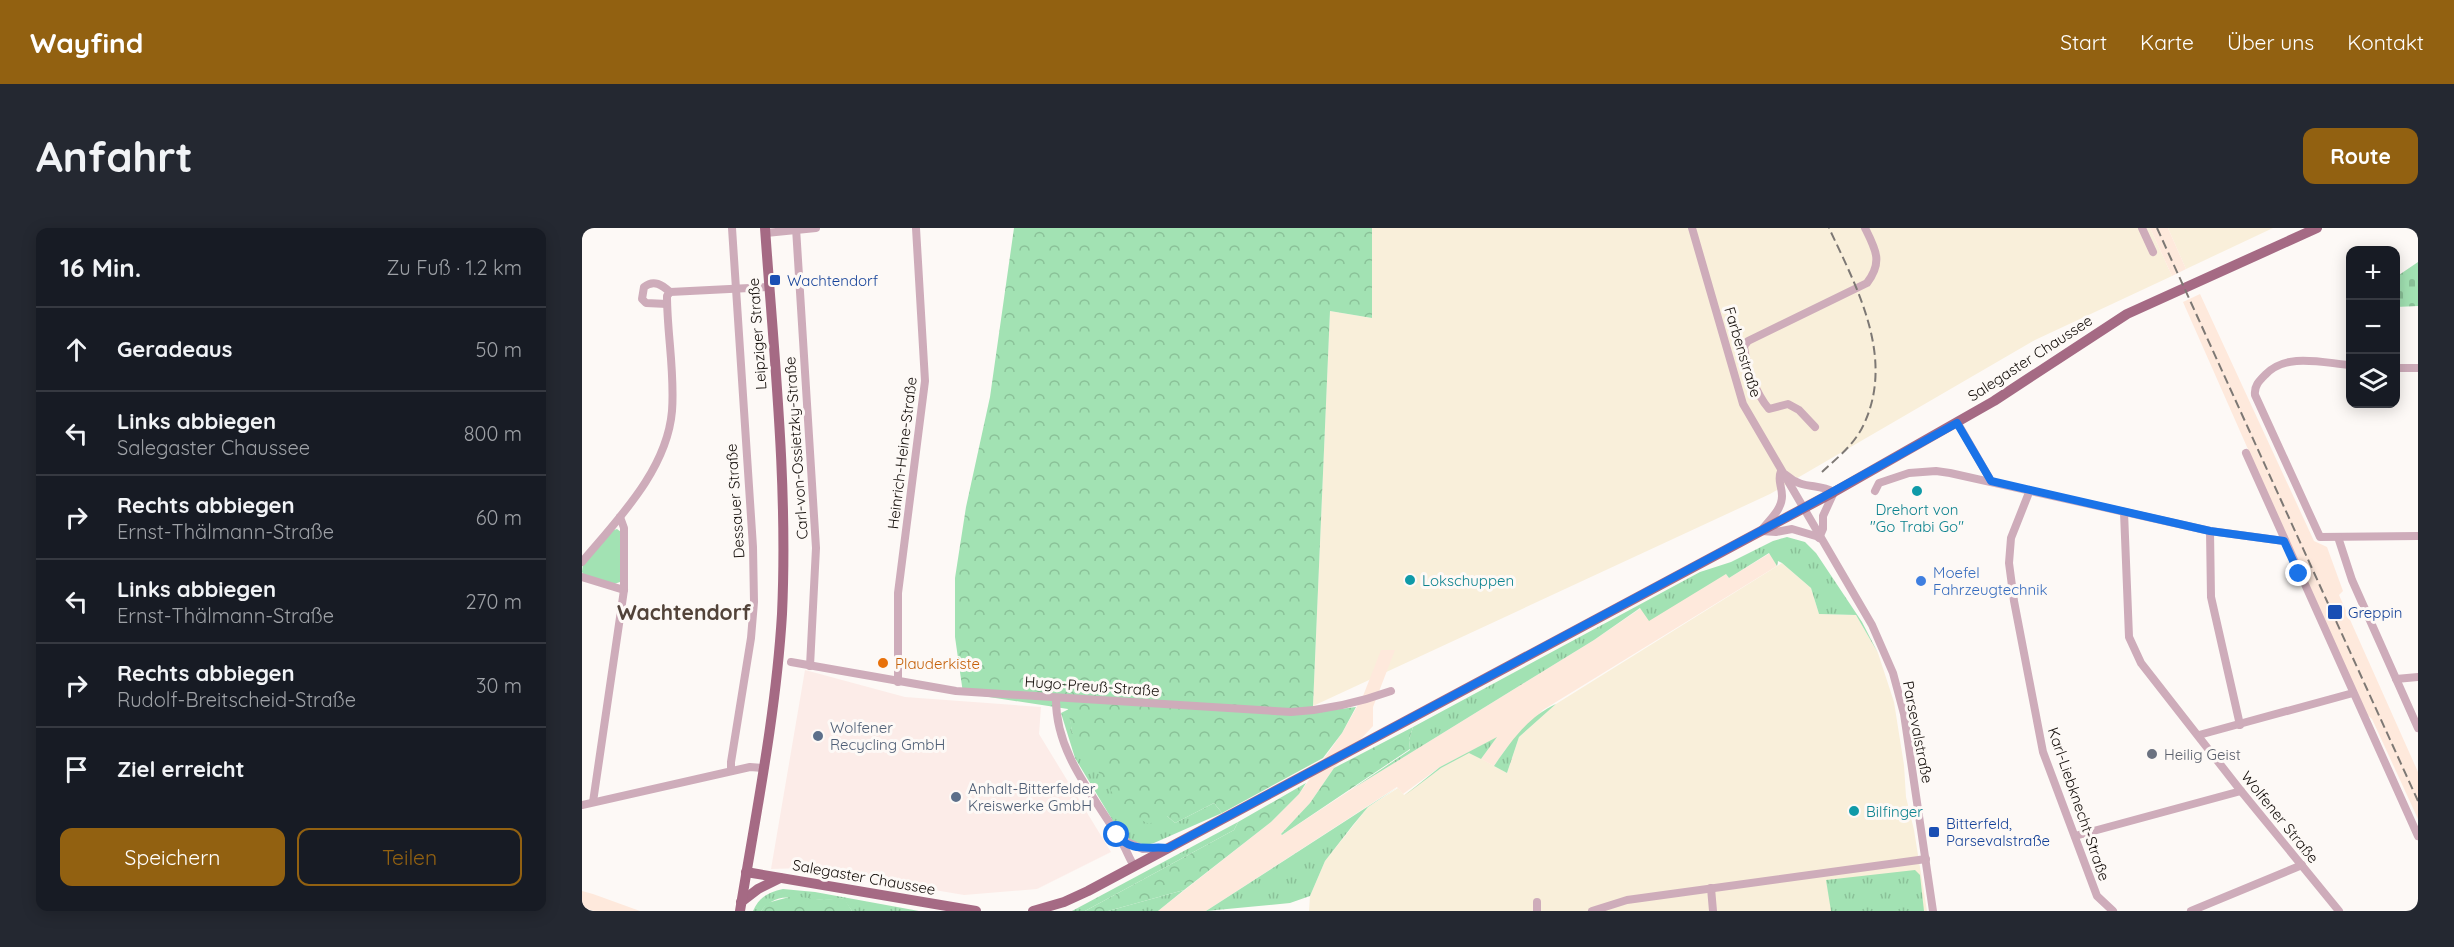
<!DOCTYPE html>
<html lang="de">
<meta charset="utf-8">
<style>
:root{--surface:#171b24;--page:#242831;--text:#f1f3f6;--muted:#9ea1a6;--line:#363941;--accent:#926111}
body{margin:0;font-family:Quicksand,sans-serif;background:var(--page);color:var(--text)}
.controls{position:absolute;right:18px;top:18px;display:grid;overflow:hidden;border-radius:12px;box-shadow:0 3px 15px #0003}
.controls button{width:54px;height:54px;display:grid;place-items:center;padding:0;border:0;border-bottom:2px solid var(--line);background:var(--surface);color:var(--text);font:30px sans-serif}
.stop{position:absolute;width:18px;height:18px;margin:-14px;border:4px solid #1a73e8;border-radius:50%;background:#fff}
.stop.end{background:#1a73e8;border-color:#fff;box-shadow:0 2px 6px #0008}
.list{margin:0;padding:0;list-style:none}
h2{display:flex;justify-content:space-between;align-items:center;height:78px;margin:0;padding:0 24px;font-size:26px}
h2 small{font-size:20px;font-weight:400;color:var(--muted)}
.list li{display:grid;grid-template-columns:39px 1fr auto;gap:18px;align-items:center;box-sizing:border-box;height:84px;padding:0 24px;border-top:2px solid var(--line)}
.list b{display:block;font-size:22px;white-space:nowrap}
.list p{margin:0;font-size:20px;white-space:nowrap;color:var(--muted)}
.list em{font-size:20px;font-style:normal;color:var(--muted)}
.actions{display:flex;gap:12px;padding:18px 24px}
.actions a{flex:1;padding:14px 0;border:2px solid var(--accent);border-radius:12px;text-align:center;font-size:21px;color:var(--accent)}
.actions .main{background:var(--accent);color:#fff}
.icon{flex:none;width:33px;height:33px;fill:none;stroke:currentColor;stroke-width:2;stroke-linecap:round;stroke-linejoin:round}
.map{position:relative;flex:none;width:1836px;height:683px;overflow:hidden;border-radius:12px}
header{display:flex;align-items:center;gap:36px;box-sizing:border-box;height:84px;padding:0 30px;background:var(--accent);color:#fff}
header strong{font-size:28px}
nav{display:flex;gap:33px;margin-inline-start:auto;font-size:21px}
.intro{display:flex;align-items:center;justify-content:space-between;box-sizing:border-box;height:144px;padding:0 36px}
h1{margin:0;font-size:42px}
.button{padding:15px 27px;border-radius:12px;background:var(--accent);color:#fff;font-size:21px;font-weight:700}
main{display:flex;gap:36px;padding:0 36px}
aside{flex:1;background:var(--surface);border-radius:12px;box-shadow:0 3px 15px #0003}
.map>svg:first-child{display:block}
.commercial{fill:#fcece8}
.industrial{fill:#f9efda}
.built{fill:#fee9dc}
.grass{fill:url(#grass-tufts)}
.forest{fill:url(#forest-crowns)}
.cemetery{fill:url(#cemetery-stones)}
.green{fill:#a2e2b3}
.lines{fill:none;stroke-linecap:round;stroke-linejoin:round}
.minor{stroke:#ceacba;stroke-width:8}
.major{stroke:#a56a84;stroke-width:10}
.rail{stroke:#7d7874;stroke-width:2;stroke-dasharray:9 4.5;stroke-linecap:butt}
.route{stroke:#1a73e8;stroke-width:8}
.transit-dot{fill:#1a4fb4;stroke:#fdf9f6;stroke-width:2}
.culture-dot{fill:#0f9aa8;stroke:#fdf9f6;stroke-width:2}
.shop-dot{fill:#3f7fe0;stroke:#fdf9f6;stroke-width:2}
.food-dot{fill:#e8710a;stroke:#fdf9f6;stroke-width:2}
.service-dot{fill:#5c6f8a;stroke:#fdf9f6;stroke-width:2}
.worship-dot{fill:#6b7280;stroke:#fdf9f6;stroke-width:2}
.labels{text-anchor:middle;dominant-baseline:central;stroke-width:6;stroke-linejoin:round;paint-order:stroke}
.transit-label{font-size:15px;fill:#164399;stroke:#fdf9f6;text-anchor:start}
.street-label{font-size:15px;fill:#120c08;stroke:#fdf9f6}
.culture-label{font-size:15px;fill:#0d838f;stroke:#fdf9f6;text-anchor:start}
.shop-label{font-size:15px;fill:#366cbe;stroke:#fdf9f6;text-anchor:start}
.food-label{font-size:15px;fill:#c56008;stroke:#fdf9f6;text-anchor:start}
.service-label{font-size:15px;fill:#4e5e75;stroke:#fdf9f6;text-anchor:start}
.worship-label{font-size:15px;fill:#5b616d;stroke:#fdf9f6;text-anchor:start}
.district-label{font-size:21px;font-weight:bold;fill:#524339;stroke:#fdf9f6}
</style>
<header>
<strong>Wayfind</strong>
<nav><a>Start</a><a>Karte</a><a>Über uns</a><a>Kontakt</a></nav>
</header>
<div class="intro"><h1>Anfahrt</h1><a class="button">Route</a></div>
<main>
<aside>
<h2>16 Min.<small>Zu Fuß · 1.2 km</small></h2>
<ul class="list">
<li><svg class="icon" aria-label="ahead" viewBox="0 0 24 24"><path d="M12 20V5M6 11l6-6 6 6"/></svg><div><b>Geradeaus</b></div><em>50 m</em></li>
<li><svg class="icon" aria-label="left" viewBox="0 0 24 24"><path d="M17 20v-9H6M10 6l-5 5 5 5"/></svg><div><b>Links abbiegen</b><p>Salegaster Chaussee</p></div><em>800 m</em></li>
<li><svg class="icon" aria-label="right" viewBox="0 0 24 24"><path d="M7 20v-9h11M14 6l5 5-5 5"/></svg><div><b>Rechts abbiegen</b><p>Ernst-Thälmann-Straße</p></div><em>60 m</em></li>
<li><svg class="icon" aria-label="left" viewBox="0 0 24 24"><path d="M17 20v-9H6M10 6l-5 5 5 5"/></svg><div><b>Links abbiegen</b><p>Ernst-Thälmann-Straße</p></div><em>270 m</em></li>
<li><svg class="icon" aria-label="right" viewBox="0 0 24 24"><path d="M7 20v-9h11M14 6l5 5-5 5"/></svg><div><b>Rechts abbiegen</b><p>Rudolf-Breitscheid-Straße</p></div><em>30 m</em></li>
<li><svg class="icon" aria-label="arrive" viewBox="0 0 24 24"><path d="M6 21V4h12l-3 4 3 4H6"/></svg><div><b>Ziel erreicht</b></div></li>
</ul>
<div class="actions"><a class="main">Speichern</a><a>Teilen</a></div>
</aside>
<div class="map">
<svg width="1836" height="683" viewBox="0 0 1836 683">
<defs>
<pattern id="grass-tufts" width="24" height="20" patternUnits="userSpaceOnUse" patternTransform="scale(1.5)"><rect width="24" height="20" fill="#a2e2b3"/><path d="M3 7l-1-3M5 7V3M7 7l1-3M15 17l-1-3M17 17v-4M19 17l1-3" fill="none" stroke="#8ac198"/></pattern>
<pattern id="forest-crowns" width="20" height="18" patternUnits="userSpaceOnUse" patternTransform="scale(1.5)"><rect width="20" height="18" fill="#a2e2b3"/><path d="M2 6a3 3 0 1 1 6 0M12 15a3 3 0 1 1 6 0" fill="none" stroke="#8ac198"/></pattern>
<pattern id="cemetery-stones" width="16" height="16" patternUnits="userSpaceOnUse" patternTransform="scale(1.5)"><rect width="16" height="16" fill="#a2e2b3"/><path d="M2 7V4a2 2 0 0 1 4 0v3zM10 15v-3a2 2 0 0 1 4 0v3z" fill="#8ac198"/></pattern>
</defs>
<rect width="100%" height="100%" fill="#fdf9f6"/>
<polygon class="commercial" points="223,442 323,469 459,479 457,506 529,624 455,661 382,667 222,640 189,641"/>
<g class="industrial">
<polygon points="790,0 1568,0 1590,48 1453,112 1188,266 731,478 748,83 790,90"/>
<polygon points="1586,0 1691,0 1604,41"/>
<polygon points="1200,335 1229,360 1237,386 1274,387 1296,425 1312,474 1322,537 1324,569 1332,602 1345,683 727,683 728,668 743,633 786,579 816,560 822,567 859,540 887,524 925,545 937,509 974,476"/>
</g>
<g class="built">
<polygon points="1568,0 1586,0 1604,41 1590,48"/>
<polygon points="1618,66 1732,313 1745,319 1761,363 1757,367 1836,544 1836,591 1790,491 1782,484 1601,74"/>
<polygon points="1188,325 1195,338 961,482 923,522 912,538 899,531 914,510 858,539 821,566 815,559 624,683 576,683 689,594 717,566 760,505 781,468 799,422 813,422 791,479 791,498 752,540 728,575 699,606 700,607 770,561 1012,412 1059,380 1144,346 1147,350"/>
<polygon points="0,663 11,666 58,683 12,683 0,679"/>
</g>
<g class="grass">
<polygon points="1205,309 1223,314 1234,325 1280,394 1296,425 1274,387 1237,386 1229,360 1200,335 1196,333 1195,338 1187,325 1147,350 1144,346 1067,393 1058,380 1012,412 770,561 828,522 827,512 831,499 1118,344 1149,334 1191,313"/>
<path d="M974 476 937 509 925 545 912 538C929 513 946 489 974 476Z"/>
<polygon points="487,481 490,504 593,595 632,575 640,585 572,615 564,617 549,613 531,593 493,530 479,485"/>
<polygon points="915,509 899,531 887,525 859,540 822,568 858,539"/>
<polygon points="816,559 786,579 771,597 743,633 728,668 708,675 624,683"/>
<polygon points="656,594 652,602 503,683 490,683"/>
<polygon points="1333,642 1338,647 1342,683 1249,683 1244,652"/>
<path d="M201 661 233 664 337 683H270L261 670C255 671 248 672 242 672 219 672 196 661 179 683H171C177 669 187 664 201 661Z"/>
<polygon points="602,662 576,683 526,683"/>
</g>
<g class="forest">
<polygon points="432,0 790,0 790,90 748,83 731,478 734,484 774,479 760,505 741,530 640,585 632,575 593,595 585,588 567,596 543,584 490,504 486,481 381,465 373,409 373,350 384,279 408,169"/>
<polygon points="831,499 827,512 828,521 700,607 699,606 728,575 752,540"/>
<polygon points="724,555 717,566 689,594 602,662 526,683 503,683 652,602 656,594"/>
<polygon points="211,668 241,672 262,670 270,683 179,683 185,675"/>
</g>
<polygon class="cemetery" points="1836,34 1836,78 1814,79 1814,49"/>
<polygon class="green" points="35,301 39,304 38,354 32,356 2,347 0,344 1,336 29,303"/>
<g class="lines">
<g class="minor">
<polyline points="214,0 234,320 228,438"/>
<polyline points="1110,0 1161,176 1290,397 1311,445 1322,486 1351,683"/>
<polyline points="1560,0 1571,24"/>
<polyline points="184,5 234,0"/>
<path d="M85 76 64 75 60 71 62 59C72 51 80 57 88 64"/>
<path d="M1768 137C1741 135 1704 124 1683 147 1677 153 1672 158 1673 167L1738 309 1836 308"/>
<polyline points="1814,140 1836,140"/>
<polyline points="1375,194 1409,253"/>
<path d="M1233 199 1217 182 1206 176 1187 181C1174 166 1164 138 1162 118L1166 113 1285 55C1301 34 1294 22 1283 0"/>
<polyline points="1664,225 1836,608"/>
<path d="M1199 243C1195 253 1200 257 1200 268 1200 282 1187 292 1179 303L1194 304 1210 301 1237 309"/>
<path d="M1204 247C1221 262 1235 255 1252 264L1241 288V301L1237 310"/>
<polyline points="1448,262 1429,310 1427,335 1432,373 1461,524 1515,668 1531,683"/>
<polyline points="1293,263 1297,255 1327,245 1354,243 1368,245 1628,303 1702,313"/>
<polyline points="1542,284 1547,409 1559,435 1659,563 1757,683"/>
<polyline points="1628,303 1629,369 1658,497"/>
<polyline points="1756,309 1770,352 1836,500"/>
<path d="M0 334C36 291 85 242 90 183 93 144 85 106 85 68L88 64 187 59"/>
<polyline points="0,349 42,362"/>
<path d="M209 434 374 463 709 484C744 482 776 475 809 463"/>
<polyline points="1814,451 1836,449"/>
<polyline points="316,454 316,365 343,153 334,0"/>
<path d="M474 470C473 525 513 569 539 613 544 621 547 630 552 638"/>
<polyline points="1617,507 1771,465"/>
<polyline points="149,543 149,534 169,410 172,374 171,319 150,0"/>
<polyline points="11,574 42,362 42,300 38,289"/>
<polyline points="0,577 168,539 181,540"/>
<polyline points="1493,608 1659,563"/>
<polyline points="538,611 561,621 586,620"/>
<polyline points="1129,660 1131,683"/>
<polyline points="955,683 955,674"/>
<polyline points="1010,683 1045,672 1344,631"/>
<polyline points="1609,683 1720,637"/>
</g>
<g class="major">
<polyline points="164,644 394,683"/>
<polyline points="159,674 176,661 198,650"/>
<path d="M158 683C174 585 194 486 200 386 206 257 192 128 183 0"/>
<polyline points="451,683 482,674 506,663 1252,264 1412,173 1545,86 1735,0"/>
</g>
<g class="rail">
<polyline points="1575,0 1836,573"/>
<path d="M1240 244C1255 230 1273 216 1282 196 1313 129 1275 60 1247 0"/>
</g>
</g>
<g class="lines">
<path class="route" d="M535 607C548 625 568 618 586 620L1214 284 1375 195 1409 253 1628 303 1702 313 1717 346"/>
</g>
<g class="transit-dot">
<rect x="187" y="46" width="12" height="12" rx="3"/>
<rect x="1745" y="376" width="16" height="16" rx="3"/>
<rect x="1346" y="598" width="12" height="12" rx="3"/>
</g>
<g class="culture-dot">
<circle cx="1335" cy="263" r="6"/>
<circle cx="828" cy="352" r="6"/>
<circle cx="1272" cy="583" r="6"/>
</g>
<circle class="shop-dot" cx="1339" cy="353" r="6"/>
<circle class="food-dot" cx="301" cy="435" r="6"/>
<g class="service-dot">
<circle cx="236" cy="508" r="6"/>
<circle cx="374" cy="569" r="6"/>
</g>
<circle class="worship-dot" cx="1570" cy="526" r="6"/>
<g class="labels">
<g class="transit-label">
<text x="205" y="52">Wachtendorf</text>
<text x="1766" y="384">Greppin</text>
<text x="1364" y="595">Bitterfeld,<tspan x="1364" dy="17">Parsevalstraße</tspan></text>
</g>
<g class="street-label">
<text transform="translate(175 106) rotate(-94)">Leipziger Straße</text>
<text transform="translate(1161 124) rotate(73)">Farbenstraße</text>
<text transform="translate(1448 130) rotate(-33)">Salegaster Chaussee</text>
<text transform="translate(214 220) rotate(-94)">Carl-von-Ossietzky-Straße</text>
<text transform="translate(320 225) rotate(-83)">Heinrich-Heine-Straße</text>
<text transform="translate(153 273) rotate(-94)">Dessauer Straße</text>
<text transform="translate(510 458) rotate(4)">Hugo-Preuß-Straße</text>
<text transform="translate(1336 504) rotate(79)">Parsevalstraße</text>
<text transform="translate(1497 576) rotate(71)">Karl-Liebknecht-Straße</text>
<text transform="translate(1698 589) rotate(51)">Wolfener Straße</text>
<text transform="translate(282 649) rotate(10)">Salegaster Chaussee</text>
</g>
<g class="culture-label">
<text x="1335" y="281" text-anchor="middle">Drehort von<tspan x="1335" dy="17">"Go Trabi Go"</tspan></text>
<text x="840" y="352">Lokschuppen</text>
<text x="1284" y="583">Bilfinger</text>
</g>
<g class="shop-label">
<text x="1351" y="344">Moefel<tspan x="1351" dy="17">Fahrzeugtechnik</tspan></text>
</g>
<g class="food-label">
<text x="313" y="435">Plauderkiste</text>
</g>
<g class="service-label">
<text x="248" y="499">Wolfener<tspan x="248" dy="17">Recycling GmbH</tspan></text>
<text x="386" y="560">Anhalt-Bitterfelder<tspan x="386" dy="17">Kreiswerke GmbH</tspan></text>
</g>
<g class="worship-label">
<text x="1582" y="526">Heilig Geist</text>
</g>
<g class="district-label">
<text x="102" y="384">Wachtendorf</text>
</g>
</g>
</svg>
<div class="controls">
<button>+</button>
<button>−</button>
<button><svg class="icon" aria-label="layers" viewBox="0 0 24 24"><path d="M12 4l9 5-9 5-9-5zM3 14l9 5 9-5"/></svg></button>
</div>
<div class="stop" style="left:535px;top:607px"></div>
<div class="stop end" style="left:1717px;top:346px"></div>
</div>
</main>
